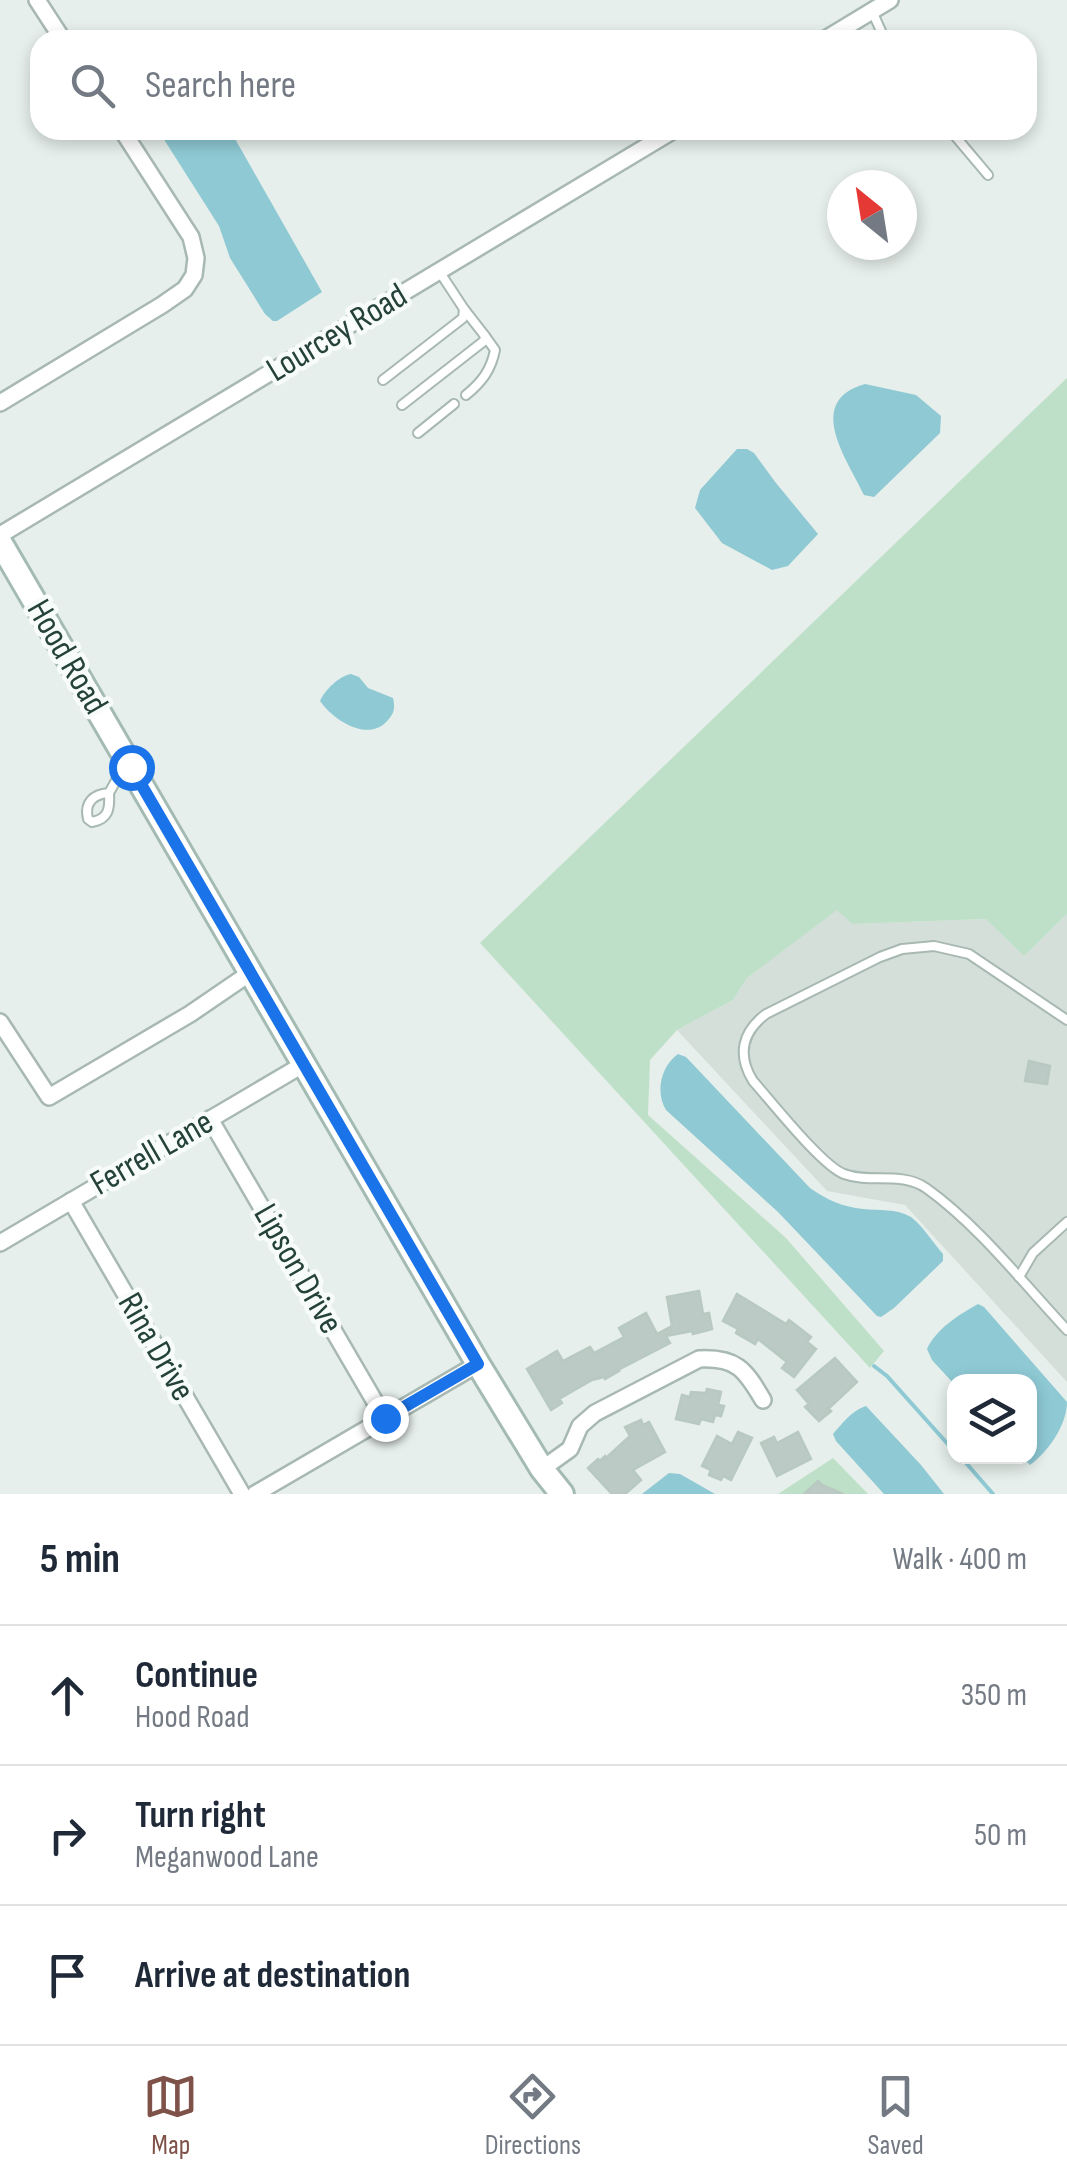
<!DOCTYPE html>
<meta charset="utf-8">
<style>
:root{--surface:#fff;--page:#f2f2f3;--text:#1f2937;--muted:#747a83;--line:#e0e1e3;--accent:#7f5249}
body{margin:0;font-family:"Sofia Sans Condensed",sans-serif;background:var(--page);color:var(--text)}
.controls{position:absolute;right:30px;bottom:30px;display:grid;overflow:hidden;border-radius:20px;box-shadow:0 5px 15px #0003}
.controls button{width:90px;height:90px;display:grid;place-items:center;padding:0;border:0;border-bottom:2px solid var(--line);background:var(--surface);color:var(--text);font:50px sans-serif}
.compass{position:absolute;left:827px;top:170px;width:90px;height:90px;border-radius:50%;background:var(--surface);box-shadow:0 5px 15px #0003;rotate:330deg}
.stop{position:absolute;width:30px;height:30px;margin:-22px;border:8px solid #1a73e8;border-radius:50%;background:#fff}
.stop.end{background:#1a73e8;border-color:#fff;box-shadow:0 2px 10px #0008}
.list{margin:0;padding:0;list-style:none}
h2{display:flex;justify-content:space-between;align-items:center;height:130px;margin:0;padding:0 40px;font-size:42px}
h2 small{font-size:32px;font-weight:400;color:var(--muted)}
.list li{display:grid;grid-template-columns:65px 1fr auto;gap:30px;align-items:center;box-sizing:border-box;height:140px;padding:0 40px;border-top:2px solid var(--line)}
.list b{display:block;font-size:38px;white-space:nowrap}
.list p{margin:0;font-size:32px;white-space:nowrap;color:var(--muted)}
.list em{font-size:32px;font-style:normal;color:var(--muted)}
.icon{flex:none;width:55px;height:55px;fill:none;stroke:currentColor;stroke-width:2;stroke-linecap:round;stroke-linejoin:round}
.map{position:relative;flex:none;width:1067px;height:1494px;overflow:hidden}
.search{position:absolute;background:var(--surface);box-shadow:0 5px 15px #0003;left:30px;right:30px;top:30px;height:110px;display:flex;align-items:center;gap:25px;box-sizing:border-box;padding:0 35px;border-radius:30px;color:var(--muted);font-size:38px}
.sheet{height:550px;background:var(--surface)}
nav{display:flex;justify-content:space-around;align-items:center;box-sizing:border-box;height:140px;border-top:2px solid var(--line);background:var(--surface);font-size:28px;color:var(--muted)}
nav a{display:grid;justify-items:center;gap:5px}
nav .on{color:var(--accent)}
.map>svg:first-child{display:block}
.built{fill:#d4dfda}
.green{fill:#bfe0c8}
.water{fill:#8ec9d4}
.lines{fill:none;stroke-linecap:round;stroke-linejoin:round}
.stream{stroke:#8ec9d4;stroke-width:4}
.building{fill:#bbcac4;stroke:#b8c9c2;stroke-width:2.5}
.lane-casing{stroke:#a8b8b2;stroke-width:12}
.street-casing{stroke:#a8b8b2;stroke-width:20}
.secondary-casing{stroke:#a4bbb3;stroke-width:28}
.lane{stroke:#fff;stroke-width:8}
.street{stroke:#fff;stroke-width:15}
.secondary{stroke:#fff;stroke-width:22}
.route{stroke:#1a73e8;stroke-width:12}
.labels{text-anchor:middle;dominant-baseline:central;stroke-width:9;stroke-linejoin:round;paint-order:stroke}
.street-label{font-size:35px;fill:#24423a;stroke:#f7fbf9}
</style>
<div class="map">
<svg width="1067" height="1494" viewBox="0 0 1067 1494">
<rect width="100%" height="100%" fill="#e6efeb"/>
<polygon class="built" points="837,909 852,924 987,919 1024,956 1067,914 1067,1382 905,1205 827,1191 677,1030 733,1000 747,978"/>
<g class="green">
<polygon points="1067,378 1067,914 1024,956 986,919 852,924 837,910 747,978 733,1000 677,1030 650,1060 648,1115 786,1238 884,1351 870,1368 480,943"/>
<polygon points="833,1458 868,1494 778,1494"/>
</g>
<g class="water">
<polygon points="158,130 230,130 322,292 277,321 273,321 265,314 230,258 219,226"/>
<path d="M865 384 916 395 941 416 940 433 874 497 864 495C847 459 804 401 865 384Z"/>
<polygon points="737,449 747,449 754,453 776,483 818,534 788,566 772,570 722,543 695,508 700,490"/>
<path d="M351 674 359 677 368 688 393 698C395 707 395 712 388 720 369 743 334 721 320 701 325 690 339 676 351 674Z"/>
<path d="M678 1054 686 1057 810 1188C827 1200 843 1207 863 1209 879 1211 896 1208 911 1217 923 1226 933 1243 943 1254V1261L894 1308 881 1317 877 1316 778 1212 666 1110C655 1092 661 1066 678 1054Z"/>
<path d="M978 1304 984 1307 1067 1402C1067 1425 1048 1452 1030 1465L1022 1457 1030 1456V1382H954V1384L932 1360 927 1349C936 1329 960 1314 978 1304Z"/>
<path d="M866 1406 921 1465 944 1494H884L836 1441 833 1434C842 1424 852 1410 866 1406Z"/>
<polygon points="669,1473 680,1474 715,1494 642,1494"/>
</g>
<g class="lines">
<g class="stream">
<polyline points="874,1366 887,1376 954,1451"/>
<polyline points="960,1456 993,1494"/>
</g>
</g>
<g class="building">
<polygon points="1029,1061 1050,1066 1047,1084 1025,1081"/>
<polygon points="699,1291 703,1314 709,1313 712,1329 693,1334 692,1331 666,1336 670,1343 618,1370 619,1371 605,1379 604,1377 592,1380 559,1399 562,1403 551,1410 527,1369 557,1351 563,1361 590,1347 594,1353 624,1337 619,1328 646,1313 657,1334 672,1326 667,1297"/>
<polygon points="737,1294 786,1324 789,1320 811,1337 807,1342 816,1349 794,1377 782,1368 787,1362 758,1339 755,1344 736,1333 738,1329 723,1321"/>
<polygon points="835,1358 857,1382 828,1409 831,1411 819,1421 805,1407 809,1404 797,1390"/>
<polygon points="707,1389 721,1392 718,1405 724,1406 721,1416 715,1415 713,1422 701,1419 699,1424 676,1419 682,1395 690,1397 691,1392 706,1393"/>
<polygon points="641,1420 643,1425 649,1422 665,1452 633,1470 641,1480 625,1494 612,1494 588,1468 598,1459 600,1461 605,1456 606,1458 630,1436 625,1427"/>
<polygon points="738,1432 752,1438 731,1480 723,1476 721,1480 709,1475 711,1470 702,1466 717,1436 732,1444"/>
<polygon points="798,1432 811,1459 777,1476 761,1443 774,1437 777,1443"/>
<polygon points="818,1481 822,1485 843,1494 804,1494"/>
</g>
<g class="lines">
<g class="lane-casing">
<g id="lane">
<polyline points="872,11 885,40"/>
<polyline points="950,130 988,175"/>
<polyline points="383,380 463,318 464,309 439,271"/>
<path d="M466 395C482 382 491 370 495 350L485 336"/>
<polyline points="402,405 484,341 485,336 464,309"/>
<polyline points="418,433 454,404"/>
<path d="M109 793C110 808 109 819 92 822L88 819C84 803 93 794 109 793L118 777 127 770"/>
<path d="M1067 1020 969 954 934 946 902 949 880 957 766 1014C742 1032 737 1055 753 1081 771 1101 822 1166 844 1174 871 1184 901 1171 926 1188 978 1225 1024 1284 1067 1330"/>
<polyline points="1019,1277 1033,1253 1067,1222"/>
</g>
</g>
<g class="street-casing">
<g id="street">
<polyline points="37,0 63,40"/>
<polyline points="824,40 890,0"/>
<polyline points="0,403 162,305 185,289 194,275 196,258 191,237 122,130"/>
<polyline points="0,535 674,130"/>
<polyline points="0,1022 49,1097 190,1014 250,973"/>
<polyline points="210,1119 385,1419"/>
<polyline points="71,1201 242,1494"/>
<polyline points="0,1243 304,1064"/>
<path d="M542 1469 570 1449 580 1426 595 1413 699 1359C736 1357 745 1369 763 1400"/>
<polyline points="255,1494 478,1364"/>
</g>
</g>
<g class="secondary-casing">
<polyline id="secondary" points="0,542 478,1364 542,1469 562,1494"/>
</g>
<use href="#lane" class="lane"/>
<use href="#street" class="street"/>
<use href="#secondary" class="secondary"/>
</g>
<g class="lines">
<polyline class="route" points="131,767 478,1364 385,1418"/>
</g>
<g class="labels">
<g class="street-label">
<text transform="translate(337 333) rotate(-31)">Lourcey Road</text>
<text transform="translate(67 657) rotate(60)">Hood Road</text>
<text transform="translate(152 1153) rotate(-30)">Ferrell Lane</text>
<text transform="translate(298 1269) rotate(60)">Lipson Drive</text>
<text transform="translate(156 1347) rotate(60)">Rina Drive</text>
</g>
</g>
</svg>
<div class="controls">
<button><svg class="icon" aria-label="layers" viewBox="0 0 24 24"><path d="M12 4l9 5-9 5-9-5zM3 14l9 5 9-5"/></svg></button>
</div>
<svg class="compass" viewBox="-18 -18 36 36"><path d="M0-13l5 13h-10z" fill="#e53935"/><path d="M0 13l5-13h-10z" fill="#747a83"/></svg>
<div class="stop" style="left:131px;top:767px"></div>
<div class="stop end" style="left:385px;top:1418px"></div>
<div class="search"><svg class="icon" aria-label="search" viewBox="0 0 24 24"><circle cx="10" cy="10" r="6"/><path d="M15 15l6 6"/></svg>Search here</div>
</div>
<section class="sheet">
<h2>5 min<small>Walk · 400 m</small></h2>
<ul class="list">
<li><svg class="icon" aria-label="ahead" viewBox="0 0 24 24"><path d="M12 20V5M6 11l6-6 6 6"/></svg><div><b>Continue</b><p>Hood Road</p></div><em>350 m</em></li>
<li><svg class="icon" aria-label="right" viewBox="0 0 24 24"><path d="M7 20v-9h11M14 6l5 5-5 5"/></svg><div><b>Turn right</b><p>Meganwood Lane</p></div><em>50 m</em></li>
<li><svg class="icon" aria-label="arrive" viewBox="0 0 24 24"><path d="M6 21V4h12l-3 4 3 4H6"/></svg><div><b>Arrive at destination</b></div></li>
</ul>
</section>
<nav>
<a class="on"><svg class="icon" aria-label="map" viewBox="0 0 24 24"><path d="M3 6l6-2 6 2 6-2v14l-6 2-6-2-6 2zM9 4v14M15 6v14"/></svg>Map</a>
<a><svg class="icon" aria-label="directions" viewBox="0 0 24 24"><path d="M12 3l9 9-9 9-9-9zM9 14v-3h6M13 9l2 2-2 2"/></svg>Directions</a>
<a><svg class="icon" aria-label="saved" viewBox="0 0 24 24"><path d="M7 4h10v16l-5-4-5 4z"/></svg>Saved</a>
</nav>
